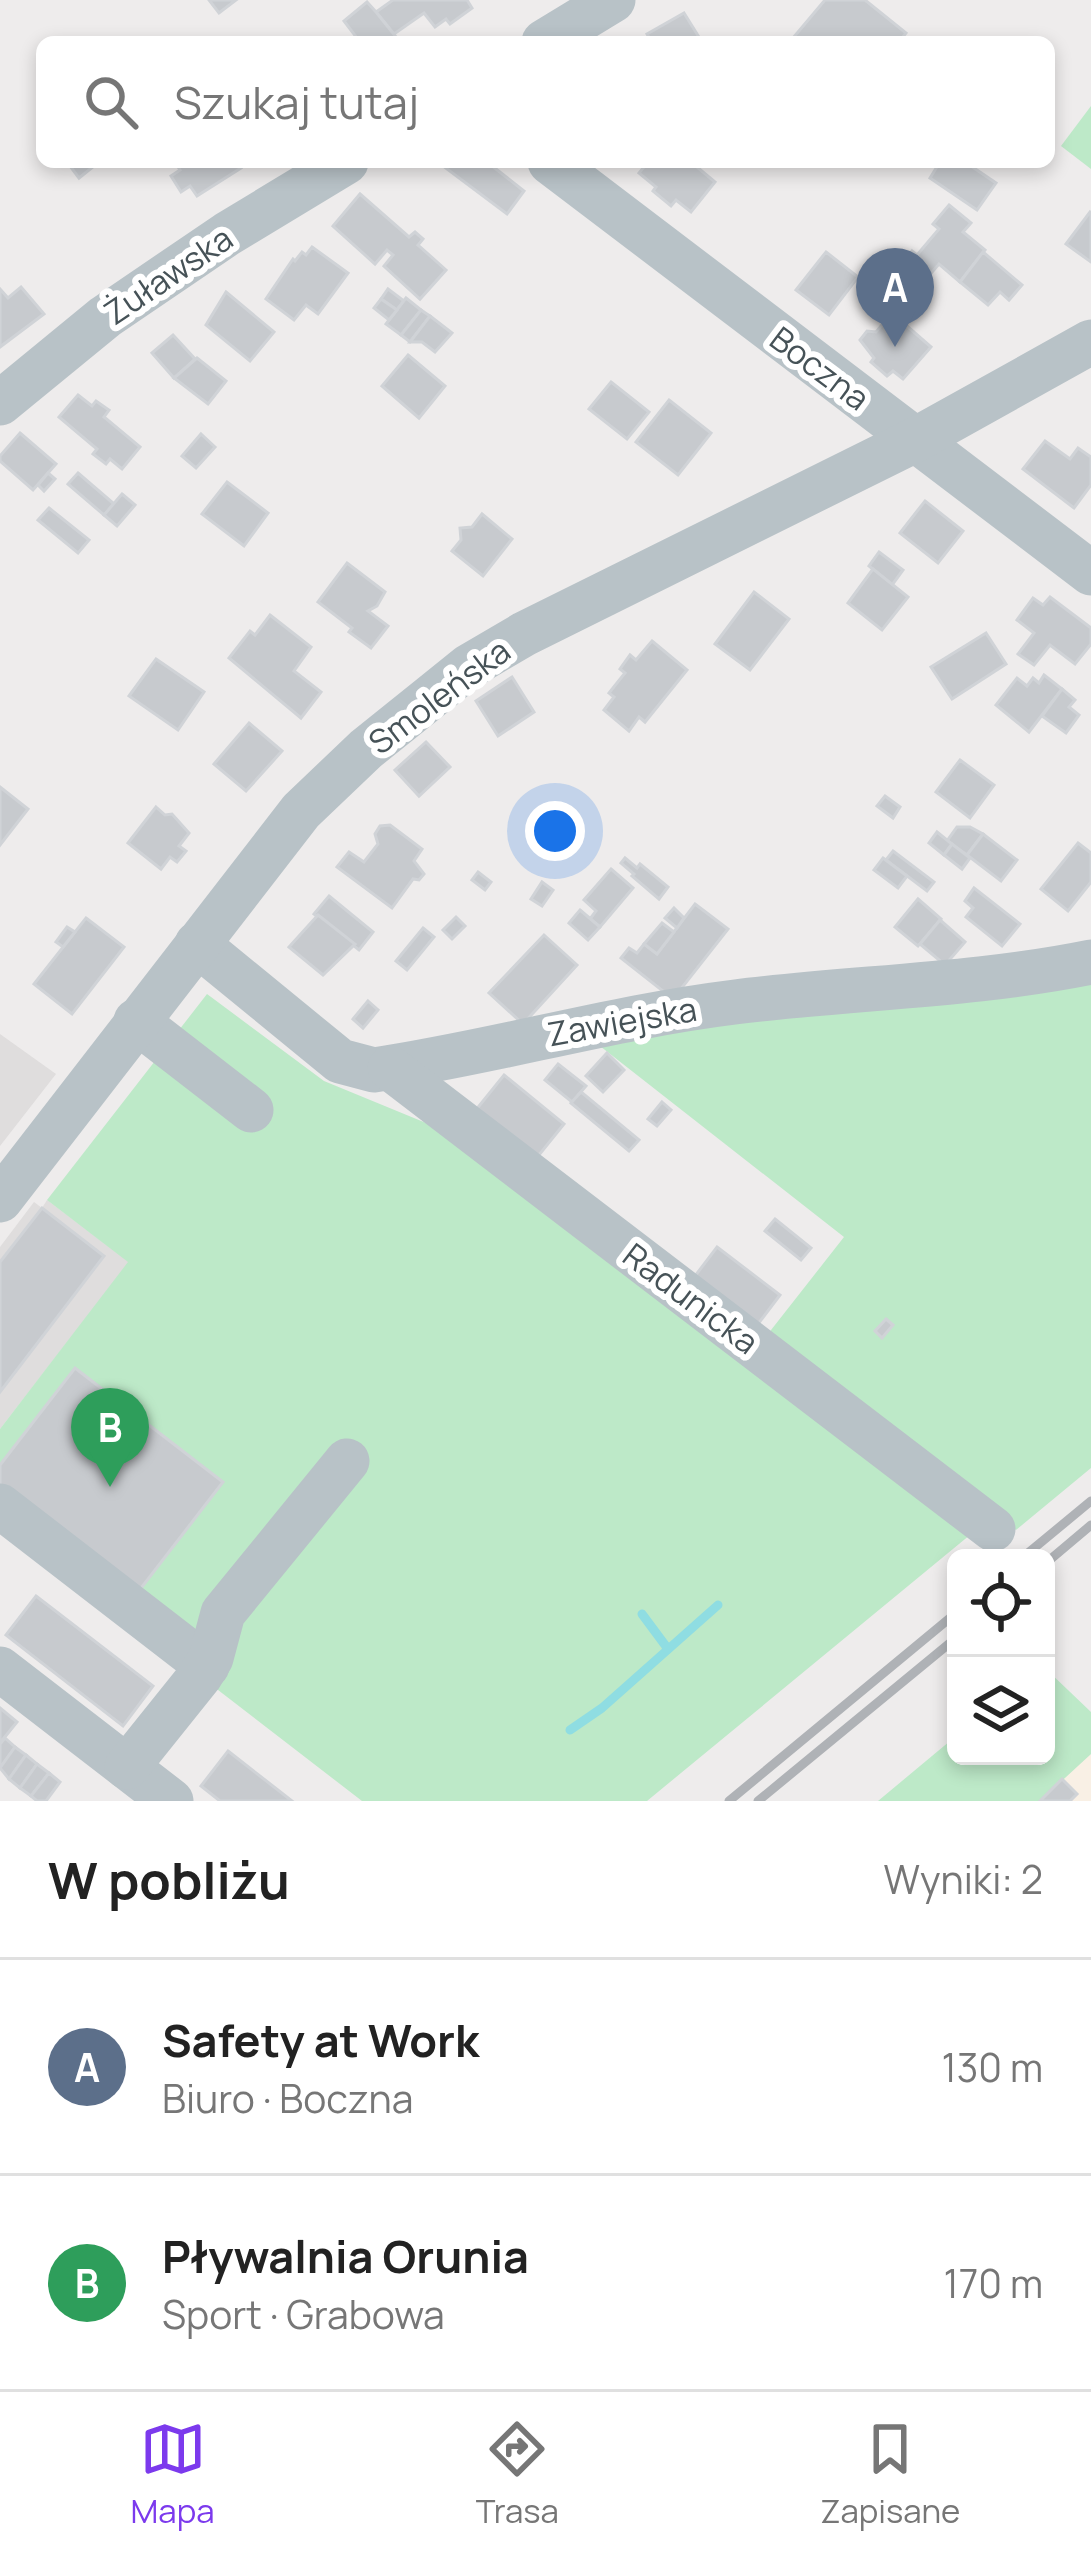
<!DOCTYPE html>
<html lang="pl">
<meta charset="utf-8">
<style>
:root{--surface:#fff;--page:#f2f2f2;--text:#222;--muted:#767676;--line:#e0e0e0;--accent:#7c3aed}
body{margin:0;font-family:Manrope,sans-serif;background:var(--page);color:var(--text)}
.controls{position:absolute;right:36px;bottom:36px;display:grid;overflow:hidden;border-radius:18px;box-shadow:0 6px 18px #0003}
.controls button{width:108px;height:108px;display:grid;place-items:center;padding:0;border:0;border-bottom:3px solid var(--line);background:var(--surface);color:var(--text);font:60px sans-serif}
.you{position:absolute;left:555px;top:831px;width:42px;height:42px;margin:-30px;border:9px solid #fff;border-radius:50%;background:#1a73e8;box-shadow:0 0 0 18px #1a73e833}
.badge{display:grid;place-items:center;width:78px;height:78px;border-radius:50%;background:var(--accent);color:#fff;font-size:39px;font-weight:700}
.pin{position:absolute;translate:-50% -99px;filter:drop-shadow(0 3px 6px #0008)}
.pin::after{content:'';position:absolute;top:63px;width:42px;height:36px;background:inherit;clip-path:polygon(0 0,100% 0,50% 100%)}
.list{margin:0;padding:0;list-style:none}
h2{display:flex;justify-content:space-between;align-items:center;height:156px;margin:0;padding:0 48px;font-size:51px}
h2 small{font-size:39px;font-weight:400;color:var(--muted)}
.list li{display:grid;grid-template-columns:78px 1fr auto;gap:36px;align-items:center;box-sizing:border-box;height:216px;padding:0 48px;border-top:3px solid var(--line)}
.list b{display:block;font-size:45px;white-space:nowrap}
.list p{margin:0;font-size:39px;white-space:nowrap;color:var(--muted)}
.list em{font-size:39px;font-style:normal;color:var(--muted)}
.icon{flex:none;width:66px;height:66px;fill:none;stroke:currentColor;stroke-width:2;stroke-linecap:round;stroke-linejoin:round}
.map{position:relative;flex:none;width:1091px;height:1801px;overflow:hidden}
.search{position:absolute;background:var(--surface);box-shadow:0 6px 18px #0003;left:36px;right:36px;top:36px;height:132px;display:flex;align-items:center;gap:30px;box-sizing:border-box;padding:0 42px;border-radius:18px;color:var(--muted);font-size:45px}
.sheet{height:588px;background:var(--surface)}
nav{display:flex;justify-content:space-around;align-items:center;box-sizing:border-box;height:168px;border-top:3px solid var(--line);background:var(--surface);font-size:33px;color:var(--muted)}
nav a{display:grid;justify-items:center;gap:6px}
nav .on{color:var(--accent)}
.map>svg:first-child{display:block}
.commercial{fill:#f9f0e5}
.education{fill:#dfdddd}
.green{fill:#bde9c8}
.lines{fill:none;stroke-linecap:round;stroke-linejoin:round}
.stream{stroke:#8fdde2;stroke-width:9}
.building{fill:#c7cace;stroke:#d0d3d7;stroke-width:3}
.minor{stroke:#b8c2c7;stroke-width:45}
.rail{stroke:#afb2b6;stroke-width:9}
.labels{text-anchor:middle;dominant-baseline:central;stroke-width:12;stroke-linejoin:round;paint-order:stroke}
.street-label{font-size:33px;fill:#465257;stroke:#fff}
</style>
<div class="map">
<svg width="1091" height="1801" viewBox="0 0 1091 1801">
<rect width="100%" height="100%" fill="#eeecec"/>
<polygon class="commercial" points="1091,1754 1091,1801 1040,1801 1070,1772"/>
<g class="education">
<polygon points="0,1034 56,1074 0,1146"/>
<polygon points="47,1200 129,1262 0,1429 0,1247 34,1202 42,1208"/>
</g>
<g class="green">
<polygon points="1091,106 1091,169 1061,146"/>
<polygon points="1091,976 1091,1468 1016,1530 764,1339 844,1237 591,1039"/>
<polygon points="207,994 324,1081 465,1139 976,1530 647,1801 362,1801 0,1522 0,1429 128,1262 47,1200"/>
<polygon points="1046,1669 1091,1712 1091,1754 1040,1801 878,1801 956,1736 956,1756 1046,1756"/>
</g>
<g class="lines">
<g class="stream">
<polyline points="642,1614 668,1649"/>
<polyline points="570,1730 602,1708 718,1605"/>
</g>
</g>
<g class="building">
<polygon points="209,0 236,0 219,13"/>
<polygon points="393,0 467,0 472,8 450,24 446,19 435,27 424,13 394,34 376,12"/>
<polygon points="825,0 865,0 906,33 899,42 798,42 793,38"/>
<polygon points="367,2 376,12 400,42 360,42 344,21"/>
<polygon points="684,13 702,42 652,42 647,34"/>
<polygon points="67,162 99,162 79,178"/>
<polygon points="175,162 237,162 241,168 197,196 190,186 181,192 171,176 180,170"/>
<polygon points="487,162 524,191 507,214 439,163"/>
<polygon points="648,162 691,162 715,182 691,212 676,200 671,206 653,191 656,187 639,173"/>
<polygon points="940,162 965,162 996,183 977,210 930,178"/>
<polygon points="360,194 409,237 415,232 423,239 418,245 446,270 420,299 384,266 393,255 387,250 375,264 333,226"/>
<polygon points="949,205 971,223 963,232 985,250 960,282 939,264 920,286 899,268 912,251 917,255 939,229 933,224"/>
<polygon points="1090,212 1091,213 1091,262 1066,244"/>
<polygon points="312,247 348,273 318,314 306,305 294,320 266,299 293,259 295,261 302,252 306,255"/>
<polygon points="826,252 858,277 829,315 796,290"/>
<polygon points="983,252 1022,285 1009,300 1000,292 988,305 960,282"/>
<polygon points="21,287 44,314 0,347 0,289 8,298"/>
<polygon points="388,289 404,301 397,310 381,299"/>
<polygon points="226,292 274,332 250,361 206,325"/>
<polygon points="406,298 421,310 401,335 386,324"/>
<polygon points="381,299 397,310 389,320 374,308"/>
<polygon points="421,310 430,316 410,342 401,335"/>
<polygon points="892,313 931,347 903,379 893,371 887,376 871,362 874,358 860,340 867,331 876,332"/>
<polygon points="430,316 452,333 435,352 422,342 410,342"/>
<polygon points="173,335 195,359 174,378 152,353"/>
<polygon points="408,355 445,386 419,418 382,386"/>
<polygon points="197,358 226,381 208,404 174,378"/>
<polygon points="611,382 649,412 627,439 589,409"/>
<polygon points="78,395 92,406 96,401 109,410 104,417 140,447 122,469 110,459 106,464 93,454 97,449 59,417"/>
<polygon points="669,400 711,433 678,475 636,442"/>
<polygon points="20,433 56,464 33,490 0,461 0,456"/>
<polygon points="201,434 215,447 196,468 182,456"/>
<polygon points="1045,441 1070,459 1078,448 1091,457 1091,485 1074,508 1023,469"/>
<polygon points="48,473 55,479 44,491 38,485"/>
<polygon points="78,473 114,504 104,515 68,484"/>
<polygon points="227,482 268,513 244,546 202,514"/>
<polygon points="122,494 135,505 117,526 104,515"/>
<polygon points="925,501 963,531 938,563 900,533"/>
<polygon points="49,508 89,540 78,553 38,520"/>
<polygon points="482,514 512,539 483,576 452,551 461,540 460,528 472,527"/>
<polygon points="879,552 903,570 892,585 869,566"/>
<polygon points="347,563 385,592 377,606 368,611 388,626 371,648 349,632 352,628 318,602"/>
<polygon points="873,569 908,597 882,630 848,603"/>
<polygon points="754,592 789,619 750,670 715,644"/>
<polygon points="1050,597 1091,628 1091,644 1075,664 1050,645 1034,665 1018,654 1034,633 1017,620 1033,598 1043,605"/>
<polygon points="270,615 311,647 294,671 321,692 301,718 229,658 250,631 255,635"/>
<polygon points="986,633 1006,664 952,699 931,667"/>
<polygon points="652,641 687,670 645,722 639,717 629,731 604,710 614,697 609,693 625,673 620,669 630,655 636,660"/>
<polygon points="156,659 204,692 178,730 129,696"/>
<polygon points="1044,675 1062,689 1029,732 996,705 1017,678 1027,686 1033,678 1039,683"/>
<polygon points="512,677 534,712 498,736 476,701"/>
<polygon points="1062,689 1075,700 1069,707 1079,715 1066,733 1042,716"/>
<polygon points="249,723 282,751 246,791 214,764"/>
<polygon points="426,742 450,767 419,796 395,770"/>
<polygon points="960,760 994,785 970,818 936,792"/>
<polygon points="0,787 28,809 0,845"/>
<polygon points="885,796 900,807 893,818 877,806"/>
<polygon points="156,807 165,815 172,814 189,833 179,846 186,851 177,862 170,857 161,869 128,843"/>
<polygon points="390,825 422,849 414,861 424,874 419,880 413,879 392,908 337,867 349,852 364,862 378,844 375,834 380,826"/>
<polygon points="957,827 970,827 983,834 967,855 947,841"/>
<polygon points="937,832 952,844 944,855 929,843"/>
<polygon points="983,834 1017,860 1001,881 967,855"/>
<polygon points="1078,843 1091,853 1091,882 1068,911 1041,889"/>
<polygon points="952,844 970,858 962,869 944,855"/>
<polygon points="893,851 934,882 927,891 886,860"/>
<polygon points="625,858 637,868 640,864 668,887 659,899 632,876 634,874 621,863"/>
<polygon points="883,858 907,876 898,888 874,870"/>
<polygon points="611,869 633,888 600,927 590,919 596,911 584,900"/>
<polygon points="478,872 491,882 485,890 472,880"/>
<polygon points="542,882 553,890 542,906 531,899"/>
<polygon points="974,888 1020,924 1002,946 966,917 973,908 965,901"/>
<polygon points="329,896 373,932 359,950 314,914"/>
<polygon points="918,899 941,919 918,946 895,927"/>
<polygon points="695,904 728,929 673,999 621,958 629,948 637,953 644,944 657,954"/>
<polygon points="674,908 684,918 677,928 665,918"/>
<polygon points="580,910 600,927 588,940 569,923"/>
<polygon points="318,915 355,944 323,975 289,947"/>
<polygon points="456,917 465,926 452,939 443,930"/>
<polygon points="86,918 124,947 72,1014 34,984"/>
<polygon points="940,920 965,942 945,965 920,944"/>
<polygon points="662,923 674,932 657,954 644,944"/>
<polygon points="67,927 75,932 63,947 56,942"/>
<polygon points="423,928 434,937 407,970 396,961"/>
<polygon points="544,935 577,965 523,1024 489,993"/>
<polygon points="368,1001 378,1010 363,1028 353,1019"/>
<polygon points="607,1053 624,1070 603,1092 586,1076"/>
<polygon points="558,1064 586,1086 572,1102 545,1080"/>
<polygon points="504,1075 564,1124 535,1160 475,1111"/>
<polygon points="581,1092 639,1140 629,1151 571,1103"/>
<polygon points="662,1102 671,1110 657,1126 648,1119"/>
<polygon points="42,1208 104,1256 0,1392 0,1262"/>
<polygon points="775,1219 811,1248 801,1260 765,1231"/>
<polygon points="717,1247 780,1295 755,1328 692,1280"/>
<polygon points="886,1319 893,1325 882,1338 875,1331"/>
<polygon points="75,1368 223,1482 135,1596 0,1492 0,1465"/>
<polygon points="36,1596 153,1686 123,1726 6,1635"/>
<polygon points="0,1708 17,1722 0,1743"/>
<polygon points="5,1738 15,1747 0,1768 0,1744"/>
<polygon points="15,1747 26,1755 9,1779 0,1768"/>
<polygon points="228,1751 292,1801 220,1801 201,1786"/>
<polygon points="26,1755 37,1764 20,1788 9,1779"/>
<polygon points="37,1764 49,1773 31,1796 20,1788"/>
<polygon points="49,1773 60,1782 46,1801 37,1801 31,1796"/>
<polygon points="1062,1779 1077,1794 1070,1801 1040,1801"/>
</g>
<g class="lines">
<g class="minor">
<polyline points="544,42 613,0"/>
<polyline points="550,162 1091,573"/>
<polyline points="0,403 105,317 227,234 346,162"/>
<path d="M197 944 340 1061 374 1070C495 1052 613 1017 735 1002 854 987 973 986 1091 962"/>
<polyline points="136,1021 251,1110"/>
<polyline points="390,1068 993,1529"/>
<polyline points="0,1200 301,811 366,749 432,696 468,667 524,634 915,440 1091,342"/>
<polyline points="0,1506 207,1666"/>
<polyline points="0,1669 171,1801"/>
<polyline points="127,1767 200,1676 211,1658 223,1613 347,1461"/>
</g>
<g class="rail">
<polyline points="1022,1558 1091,1501"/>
<polyline points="1046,1563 1091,1525"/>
<polyline points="729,1801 956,1613"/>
<polyline points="758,1801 956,1638"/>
</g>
</g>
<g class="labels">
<g class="street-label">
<text transform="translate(168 275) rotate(-34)">Żuławska</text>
<text transform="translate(820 368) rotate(37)">Boczna</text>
<text transform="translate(439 696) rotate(-37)">Smoleńska</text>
<text transform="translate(622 1021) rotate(-10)">Zawiejska</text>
<text transform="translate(691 1298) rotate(37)">Radunicka</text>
</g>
</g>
</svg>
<div class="controls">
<button><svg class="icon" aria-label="locate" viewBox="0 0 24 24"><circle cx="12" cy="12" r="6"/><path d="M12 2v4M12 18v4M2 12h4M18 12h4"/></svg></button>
<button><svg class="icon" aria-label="layers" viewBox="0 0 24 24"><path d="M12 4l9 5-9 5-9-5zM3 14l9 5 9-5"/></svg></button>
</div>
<div class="you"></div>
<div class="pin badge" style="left:895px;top:347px;background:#5c6f8a">A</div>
<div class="pin badge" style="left:110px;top:1487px;background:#2e9e5b">B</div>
<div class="search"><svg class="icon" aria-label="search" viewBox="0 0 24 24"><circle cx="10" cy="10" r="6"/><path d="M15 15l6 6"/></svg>Szukaj tutaj</div>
</div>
<section class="sheet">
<h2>W pobliżu<small>Wyniki: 2</small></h2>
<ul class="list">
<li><span class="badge" style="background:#5c6f8a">A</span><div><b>Safety at Work</b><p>Biuro · Boczna</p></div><em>130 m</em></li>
<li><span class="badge" style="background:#2e9e5b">B</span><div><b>Pływalnia Orunia</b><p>Sport · Grabowa</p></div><em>170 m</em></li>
</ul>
</section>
<nav>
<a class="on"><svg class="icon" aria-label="map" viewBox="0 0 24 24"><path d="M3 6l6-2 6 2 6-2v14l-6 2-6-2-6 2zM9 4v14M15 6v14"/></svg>Mapa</a>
<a><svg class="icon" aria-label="directions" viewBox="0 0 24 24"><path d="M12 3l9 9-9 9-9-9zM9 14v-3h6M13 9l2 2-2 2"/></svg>Trasa</a>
<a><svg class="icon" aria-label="saved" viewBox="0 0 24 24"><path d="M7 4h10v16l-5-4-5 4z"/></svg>Zapisane</a>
</nav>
